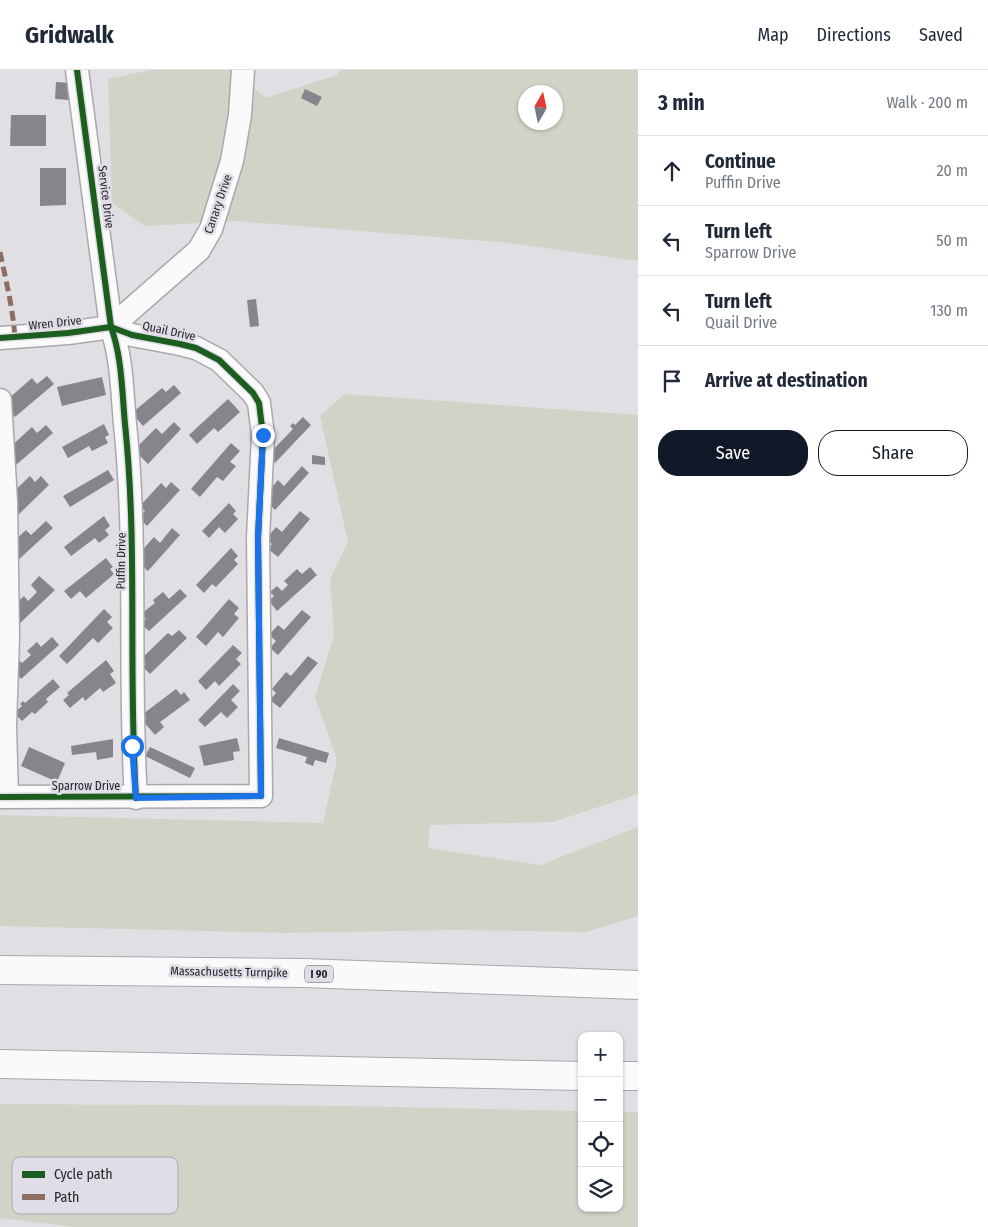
<!DOCTYPE html>
<meta charset="utf-8">
<style>
:root{--surface:#fff;--page:#f2f2f3;--text:#1f2937;--muted:#747a83;--line:#e0e1e3;--accent:#111827}
body{margin:0;font-family:"Fira Sans Condensed",sans-serif;background:var(--page);color:var(--text)}
.controls{position:absolute;right:15px;bottom:15px;display:grid;overflow:hidden;border-radius:10px;box-shadow:0 1px 4px #0004}
.controls button{width:45px;height:45px;display:grid;place-items:center;padding:0;border:0;border-bottom:1px solid var(--line);background:var(--surface);color:var(--text);font:25px sans-serif}
.compass{position:absolute;left:518px;top:15px;width:45px;height:45px;border-radius:50%;background:var(--surface);box-shadow:0 1px 4px #0004;rotate:9deg}
.stop{position:absolute;width:15px;height:15px;margin:-11px;border:4px solid #1a73e8;border-radius:50%;background:#fff}
.stop.end{background:#1a73e8;border-color:#fff;box-shadow:0 1px 5px #0008}
.list{margin:0;padding:0;list-style:none}
h2{display:flex;justify-content:space-between;align-items:center;height:65px;margin:0;padding:0 20px;font-size:21px}
h2 small{font-size:16px;font-weight:400;color:var(--muted)}
.list li{display:grid;grid-template-columns:32px 1fr auto;gap:15px;align-items:center;box-sizing:border-box;height:70px;padding:0 20px;border-top:1px solid var(--line)}
.list b{display:block;font-size:19px;white-space:nowrap}
.list p{margin:0;font-size:16px;white-space:nowrap;color:var(--muted)}
.list em{font-size:16px;font-style:normal;color:var(--muted)}
.actions{display:flex;gap:10px;padding:15px 20px}
.actions a{flex:1;padding:11px 0;border:1px solid var(--accent);border-radius:20px;text-align:center;font-size:18px;color:var(--accent)}
.actions .main{background:var(--accent);color:#fff}
.icon{flex:none;width:28px;height:28px;fill:none;stroke:currentColor;stroke-width:2;stroke-linecap:round;stroke-linejoin:round}
.map{position:relative;flex:none;width:638px;height:1157px;overflow:hidden}
header{display:flex;align-items:center;gap:30px;box-sizing:border-box;height:70px;padding:0 25px;background:var(--surface);border-bottom:1px solid var(--line)}
header strong{font-size:24px}
nav{display:flex;gap:28px;margin-inline-start:auto;font-size:18px}
main{display:flex}
aside{flex:1;background:var(--surface)}
.map>svg:first-child{display:block}
.green{fill:#d2d3c7;fill-rule:evenodd}
.building{fill:#88848b}
.lines{fill:none;stroke-linecap:round;stroke-linejoin:round}
.minor-casing{stroke:#a9a8ac;stroke-width:25}
.highway-casing{stroke:#a9a8ac;stroke-width:30}
.minor{stroke:#fafafb;stroke-width:22}
.highway{stroke:#fafafb;stroke-width:28}
.quiet{stroke:#8d6e63;stroke-width:5;stroke-dasharray:10 5;stroke-linecap:butt}
.cycleway-casing{stroke:#e1dde6;stroke-width:9}
.cycleway{stroke:#1b5e20;stroke-width:6}
.route{stroke:#1a73e8;stroke-width:6}
.labels{text-anchor:middle;dominant-baseline:central;stroke-width:5;stroke-linejoin:round;paint-order:stroke}
.shield{fill:#e1dde6;stroke:#5e5c60;stroke-width:1}
.shield-label{font-size:11px;font-weight:bold;fill:#262427}
.street-label{font-size:12px;fill:#262427;stroke:#e1dde6}
.key{fill:#e1dde6;stroke:#a9a6ad;stroke-width:1}
.key-label{font-size:14px;fill:#262427}
</style>
<header>
<strong>Gridwalk</strong>
<nav><a>Map</a><a>Directions</a><a>Saved</a></nav>
</header>
<main>
<div class="map">
<svg width="638" height="1157" viewBox="0 0 638 1157">
<rect width="100%" height="100%" fill="#e1dfe4"/>
<g class="green">
<path d="M151 0H231L266 28 337 5 341 0H638V191L510 173 236 151 145 156 112 133 108 9ZM526 22H556V52H526Z"/>
<polygon points="345,324 638,345 638,724 553,752 430,755 428,778 540,795 638,757 638,846 586,862 457,860 284,863 0,856 0,745 323,753 337,689 315,627 334,565 330,509 348,472 320,346"/>
<polygon points="0,1034 350,1036 582,1041 582,1138 619,1138 619,1042 638,1042 638,1157 75,1157 0,1148"/>
</g>
<g class="building">
<polygon points="56,12 70,13 69,30 55,29"/>
<polygon points="305,19 322,27 317,36 301,28"/>
<polygon points="11,45 46,45 46,76 10,76"/>
<polygon points="40,98 66,98 66,135 40,136"/>
<polygon points="256,229 259,256 250,257 247,230"/>
<polygon points="47,306 54,314 15,347 8,338 13,334 8,329 32,308 37,314"/>
<polygon points="102,307 106,325 62,336 57,317"/>
<polygon points="174,315 181,323 143,356 132,343 162,318 166,322"/>
<polygon points="228,329 240,342 218,362 214,358 197,374 189,365"/>
<polygon points="303,347 311,355 275,393 267,386 293,359 290,356 293,353 295,355"/>
<polygon points="174,352 181,359 148,394 134,380 156,358 162,364"/>
<polygon points="104,354 109,365 105,367 108,373 92,381 89,376 68,388 62,377"/>
<polygon points="46,355 53,363 16,395 9,388 8,379 32,357 37,363"/>
<polygon points="231,373 240,381 230,392 236,396 223,411 217,407 200,427 191,419"/>
<polygon points="312,385 325,387 325,395 312,394"/>
<polygon points="302,396 309,403 275,440 267,432 266,424 278,410 284,416"/>
<polygon points="108,400 114,410 70,437 63,426"/>
<polygon points="30,406 35,412 41,406 49,415 18,445 10,436 8,427"/>
<polygon points="171,412 180,420 147,456 139,448 145,441 140,436 161,413 166,418"/>
<polygon points="229,433 236,441 233,444 238,449 225,463 219,457 209,468 202,461"/>
<polygon points="300,441 310,449 278,487 268,479 272,474 266,469 276,457 282,462"/>
<polygon points="104,446 110,456 105,460 109,465 99,473 95,468 71,486 64,477"/>
<polygon points="46,451 53,458 17,491 11,474 26,460 31,465"/>
<polygon points="172,458 180,465 148,501 140,494 137,486 154,467 160,473"/>
<polygon points="231,478 238,486 234,490 238,494 216,517 212,514 204,523 196,515"/>
<polygon points="106,488 113,497 110,499 114,504 86,528 80,521 71,529 64,521"/>
<polygon points="310,497 317,505 277,541 269,531 274,526 270,522 277,516 282,521 288,515 284,511 297,499 302,504"/>
<polygon points="39,506 55,520 19,554 12,537 24,526 28,531 37,522 31,515"/>
<polygon points="180,519 187,526 149,561 141,554 146,549 141,544 155,533 153,530 163,522 169,529"/>
<polygon points="229,529 239,538 234,544 239,548 223,567 218,562 206,576 196,567"/>
<polygon points="104,539 112,547 107,552 113,558 98,573 93,568 67,594 59,586"/>
<polygon points="302,540 311,547 278,585 270,578 276,571 269,565 278,555 284,560"/>
<polygon points="179,560 187,568 150,604 143,597 146,594 141,589 168,563 172,566"/>
<polygon points="52,567 59,575 21,609 14,600 18,589 22,593 31,585 27,581 37,572 41,577"/>
<polygon points="233,575 242,583 236,589 241,594 219,616 215,611 206,620 198,611"/>
<polygon points="308,586 318,593 280,638 270,630 276,623 272,619 286,602 291,606"/>
<polygon points="106,590 114,601 110,604 116,613 103,622 100,618 85,631 83,627 70,638 63,630 69,625 67,623"/>
<polygon points="53,609 60,617 46,629 48,632 35,644 32,642 22,651 14,643 22,636 20,634 23,631 25,633"/>
<polygon points="233,614 240,621 231,630 238,637 227,648 221,642 205,657 198,650"/>
<polygon points="176,619 181,625 184,622 190,630 160,652 164,657 155,665 143,651 146,648 143,644"/>
<polygon points="237,668 240,681 233,682 234,690 204,696 199,676"/>
<polygon points="279,668 329,683 326,693 315,690 313,696 305,693 307,687 276,678"/>
<polygon points="113,669 113,687 97,690 96,682 72,685 71,676"/>
<polygon points="29,677 65,693 57,712 21,696"/>
<polygon points="150,677 195,698 190,708 145,686"/>
</g>
<g class="lines">
<g class="minor-casing">
<g id="minor">
<path d="M77 0 111 257C122 287 122 322 125 354 138 478 128 603 136 728"/>
<polyline points="111,257 199,180 211,159 232,91 240,45 243,0"/>
<polyline points="0,268 68,263 111,257 132,265 180,274 196,278 219,290 253,323 259,333 263,365 258,468 261,726 0,727"/>
<polyline points="0,330 6,432 8,567 5,655 7,727"/>
</g>
</g>
<g class="highway-casing">
<g id="highway">
<polyline points="0,900 303,903 638,915"/>
<polyline points="0,994 582,1006"/>
<polyline points="619,1006 638,1006"/>
</g>
</g>
<use href="#minor" class="minor"/>
<use href="#highway" class="highway"/>
<path class="quiet" d="M0 182C6 211 13 239 15 268"/>
<g class="cycleway-casing">
<g id="cycleway">
<path d="M77 0 111 257C122 287 122 322 125 354 138 478 128 603 136 728"/>
<polyline points="0,268 68,263 111,257 132,265 180,274 196,278 219,290 253,323 259,333 263,365 258,468 261,726 0,727"/>
</g>
</g>
<use href="#cycleway" class="cycleway"/>
</g>
<g class="lines">
<polyline class="route" points="132,676 136,728 261,726 258,468 263,365"/>
</g>
<g class="labels">
<rect class="shield" x="305" y="895.5" width="28" height="17" rx="4"/>
<g class="shield-label">
<text x="319" y="904">I 90</text>
</g>
<g class="street-label">
<text transform="translate(106 127) rotate(83)">Service Drive</text>
<text transform="translate(218 134) rotate(-71)">Canary Drive</text>
<text transform="translate(55 253) rotate(-6)">Wren Drive</text>
<text transform="translate(169 261) rotate(12)">Quail Drive</text>
<text transform="translate(121 491) rotate(-89)">Puffin Drive</text>
<text x="86" y="716">Sparrow Drive</text>
<text transform="translate(229 902) rotate(1)">Massachusetts Turnpike</text>
</g>
</g>
<rect x="12" y="1087" width="166" height="57" rx="8" class="key"/>
<rect x="22" y="1101" width="23" height="7" fill="#1b5e20"/>
<rect x="22" y="1124" width="23" height="6" fill="#8d6e63"/>
<g class="key-label">
<text x="54" y="1109">Cycle path</text>
<text x="54" y="1132">Path</text>
</g>
</svg>
<div class="controls">
<button>+</button>
<button>−</button>
<button><svg class="icon" aria-label="locate" viewBox="0 0 24 24"><circle cx="12" cy="12" r="6"/><path d="M12 2v4M12 18v4M2 12h4M18 12h4"/></svg></button>
<button><svg class="icon" aria-label="layers" viewBox="0 0 24 24"><path d="M12 4l9 5-9 5-9-5zM3 14l9 5 9-5"/></svg></button>
</div>
<svg class="compass" viewBox="-18 -18 36 36"><path d="M0-13l5 13h-10z" fill="#e53935"/><path d="M0 13l5-13h-10z" fill="#747a83"/></svg>
<div class="stop" style="left:132px;top:676px"></div>
<div class="stop end" style="left:263px;top:365px"></div>
</div>
<aside>
<h2>3 min<small>Walk · 200 m</small></h2>
<ul class="list">
<li><svg class="icon" aria-label="ahead" viewBox="0 0 24 24"><path d="M12 20V5M6 11l6-6 6 6"/></svg><div><b>Continue</b><p>Puffin Drive</p></div><em>20 m</em></li>
<li><svg class="icon" aria-label="left" viewBox="0 0 24 24"><path d="M17 20v-9H6M10 6l-5 5 5 5"/></svg><div><b>Turn left</b><p>Sparrow Drive</p></div><em>50 m</em></li>
<li><svg class="icon" aria-label="left" viewBox="0 0 24 24"><path d="M17 20v-9H6M10 6l-5 5 5 5"/></svg><div><b>Turn left</b><p>Quail Drive</p></div><em>130 m</em></li>
<li><svg class="icon" aria-label="arrive" viewBox="0 0 24 24"><path d="M6 21V4h12l-3 4 3 4H6"/></svg><div><b>Arrive at destination</b></div></li>
</ul>
<div class="actions"><a class="main">Save</a><a>Share</a></div>
</aside>
</main>
